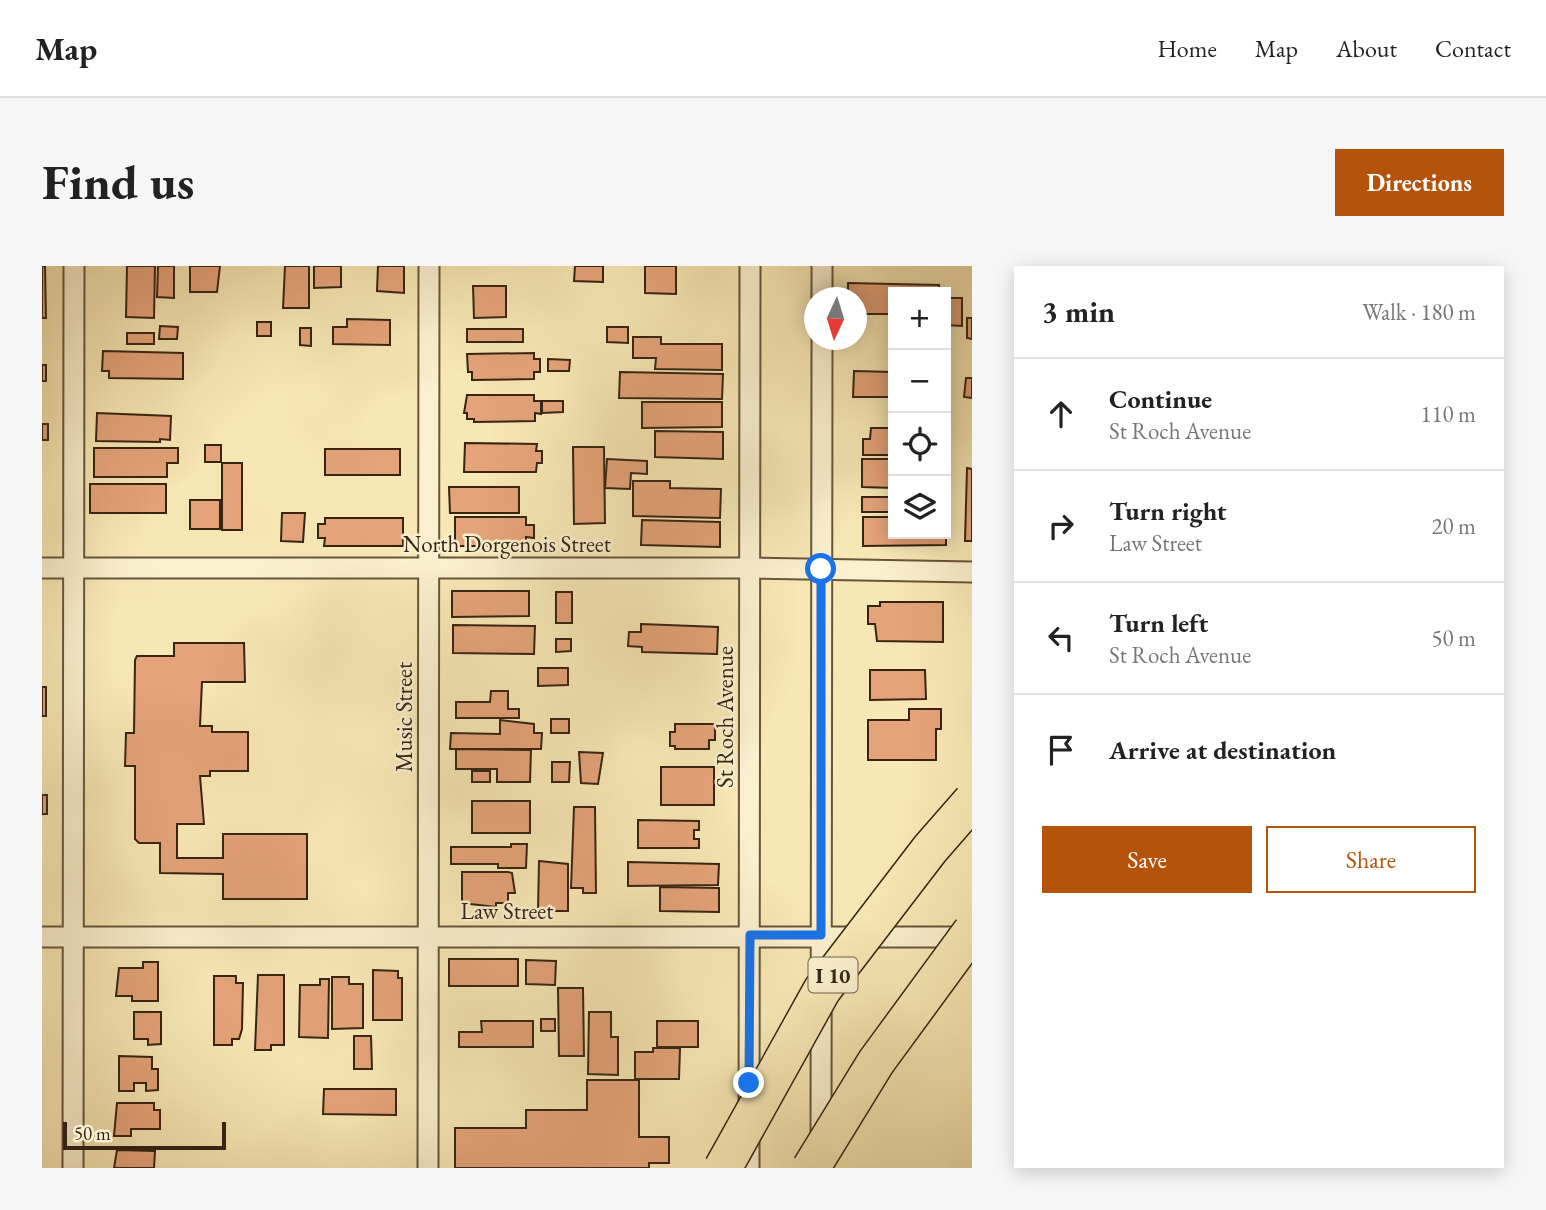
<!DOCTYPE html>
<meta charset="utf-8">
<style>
:root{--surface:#fff;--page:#f6f6f6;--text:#222;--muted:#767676;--line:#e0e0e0;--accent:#b45309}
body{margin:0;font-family:"EB Garamond",serif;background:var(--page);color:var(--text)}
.controls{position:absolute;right:21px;top:21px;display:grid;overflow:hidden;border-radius:0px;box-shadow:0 4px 18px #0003}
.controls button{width:63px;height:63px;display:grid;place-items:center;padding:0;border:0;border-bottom:2px solid var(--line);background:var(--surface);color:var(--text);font:35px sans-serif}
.compass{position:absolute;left:762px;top:21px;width:63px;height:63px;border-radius:50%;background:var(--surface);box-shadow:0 4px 18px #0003;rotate:184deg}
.scale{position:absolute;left:21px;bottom:18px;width:163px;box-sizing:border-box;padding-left:7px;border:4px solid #372413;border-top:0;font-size:19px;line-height:24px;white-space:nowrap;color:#372413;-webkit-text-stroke:5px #faefce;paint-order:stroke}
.stop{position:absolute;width:21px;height:21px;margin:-16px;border:5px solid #1a73e8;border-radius:50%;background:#fff}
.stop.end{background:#1a73e8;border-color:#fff;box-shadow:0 2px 7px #0008}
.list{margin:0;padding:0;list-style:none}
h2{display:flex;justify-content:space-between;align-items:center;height:91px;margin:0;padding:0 28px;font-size:30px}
h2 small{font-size:23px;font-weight:400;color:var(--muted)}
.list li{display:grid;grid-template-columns:46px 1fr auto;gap:21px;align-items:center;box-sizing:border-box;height:112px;padding:0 28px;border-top:2px solid var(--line)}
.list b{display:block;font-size:26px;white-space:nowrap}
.list p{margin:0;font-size:23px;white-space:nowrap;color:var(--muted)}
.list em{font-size:23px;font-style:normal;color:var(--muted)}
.actions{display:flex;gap:14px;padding:21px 28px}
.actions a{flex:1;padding:16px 0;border:2px solid var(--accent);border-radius:0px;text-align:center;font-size:24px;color:var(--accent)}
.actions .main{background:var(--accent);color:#fff}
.icon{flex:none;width:38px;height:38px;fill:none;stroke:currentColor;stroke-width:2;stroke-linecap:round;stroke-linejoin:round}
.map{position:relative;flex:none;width:930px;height:902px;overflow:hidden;border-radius:0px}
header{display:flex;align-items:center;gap:42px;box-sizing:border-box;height:98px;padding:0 35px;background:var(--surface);border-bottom:2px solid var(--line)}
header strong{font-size:33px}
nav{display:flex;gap:38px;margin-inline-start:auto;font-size:24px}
.intro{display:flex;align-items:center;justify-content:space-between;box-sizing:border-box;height:168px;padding:0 42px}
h1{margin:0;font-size:49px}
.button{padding:18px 32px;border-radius:0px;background:var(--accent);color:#fff;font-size:24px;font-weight:700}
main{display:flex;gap:42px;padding:0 42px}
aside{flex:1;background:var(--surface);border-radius:0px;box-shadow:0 4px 18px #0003}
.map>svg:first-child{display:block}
.building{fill:#e4a378;stroke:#372413;stroke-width:2}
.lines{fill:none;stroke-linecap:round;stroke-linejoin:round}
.street-casing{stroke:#67553b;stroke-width:23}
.street{stroke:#faefce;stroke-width:19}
.highway-bridge-casing{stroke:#372413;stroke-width:40;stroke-linecap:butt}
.highway-bridge{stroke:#f7e7b4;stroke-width:37}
.route{stroke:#1a73e8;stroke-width:9}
.labels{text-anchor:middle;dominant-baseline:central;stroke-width:5;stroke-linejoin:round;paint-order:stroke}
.shield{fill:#faefce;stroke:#72614b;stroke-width:2}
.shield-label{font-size:21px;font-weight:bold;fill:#372413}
.street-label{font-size:23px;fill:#372413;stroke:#faefce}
</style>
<header>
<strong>Map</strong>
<nav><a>Home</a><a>Map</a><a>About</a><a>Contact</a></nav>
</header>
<div class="intro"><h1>Find us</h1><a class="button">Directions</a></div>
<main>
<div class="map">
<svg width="930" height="902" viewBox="0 0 930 902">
<rect width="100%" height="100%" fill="#f7e7b4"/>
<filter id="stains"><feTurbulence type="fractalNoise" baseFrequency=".00286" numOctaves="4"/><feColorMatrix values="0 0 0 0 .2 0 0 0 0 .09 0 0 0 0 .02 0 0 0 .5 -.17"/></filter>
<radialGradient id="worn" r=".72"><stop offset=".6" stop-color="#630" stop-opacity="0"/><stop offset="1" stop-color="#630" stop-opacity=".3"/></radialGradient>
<g class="building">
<polygon points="0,0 3,0 4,52 0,52"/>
<polygon points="85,0 113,0 112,52 84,51"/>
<polygon points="116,0 132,0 132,32 115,31"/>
<polygon points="148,0 178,0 175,26 148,26"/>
<polygon points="243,0 267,0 267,42 241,42"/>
<polygon points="272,0 299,0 299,21 272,22"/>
<polygon points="336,0 362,0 362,27 335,25"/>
<polygon points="533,0 561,0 561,16 532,15"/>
<polygon points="603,0 634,0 634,28 603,27"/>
<polygon points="806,17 897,19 897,26 851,26 851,48 814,48 814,32 806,32"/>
<polygon points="431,20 464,20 464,51 432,52"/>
<polygon points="908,32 920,32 920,60 904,59 904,38 907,38"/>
<polygon points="925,52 930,52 930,73 925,72"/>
<polygon points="305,53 348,54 348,79 291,78 291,61 305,61"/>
<rect x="215" y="56" width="14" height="14"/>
<polygon points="118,60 136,61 135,73 117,73"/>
<polygon points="565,61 586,61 586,77 565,76"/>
<polygon points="258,62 269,62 269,80 258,79"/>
<rect x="425" y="63" width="56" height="13"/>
<rect x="85" y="67" width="27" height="11"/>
<polygon points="591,71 619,71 619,78 680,78 680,104 613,103 614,92 591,92"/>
<polygon points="61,85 141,87 141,113 67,112 67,105 60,105"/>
<polygon points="492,87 492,93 498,93 498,106 492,106 492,113 430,114 430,106 426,106 425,88"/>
<polygon points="506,93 528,94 527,105 506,105"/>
<rect x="0" y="99" width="4" height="16"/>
<polygon points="812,105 851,106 851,131 811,131"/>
<polygon points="578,106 681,108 680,133 577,132"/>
<polygon points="924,112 930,112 930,132 922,131"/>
<polygon points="425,129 492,129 492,135 499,135 499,148 493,147 493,155 432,156 432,153 425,153 425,147 422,147"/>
<polygon points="500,135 521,135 521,146 500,147"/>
<polygon points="600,136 680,136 680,161 600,162"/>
<polygon points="55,147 129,150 128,174 118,173 118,176 54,175"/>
<rect x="0" y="158" width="6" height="16"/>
<polygon points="829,162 851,162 851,189 821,189 821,173 828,173"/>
<polygon points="613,165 681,166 681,193 613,191"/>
<polygon points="423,177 495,178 494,185 500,185 500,197 495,197 494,206 422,206"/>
<rect x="163" y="179" width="16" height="17"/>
<polygon points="531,181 562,181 563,257 532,258"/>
<polygon points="52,182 136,182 136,197 125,197 125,211 52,211"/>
<rect x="283" y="183" width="75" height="26"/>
<polygon points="565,193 605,195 605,208 589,207 588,223 563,222"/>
<polygon points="820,193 851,193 851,222 820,221"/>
<rect x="180" y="197" width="20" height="67"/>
<polygon points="925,202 930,203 930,275 923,275"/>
<polygon points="591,215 628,215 628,222 679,223 678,252 591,250"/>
<rect x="48" y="218" width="76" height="29"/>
<polygon points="407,221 477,221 477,247 408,247"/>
<rect x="820" y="231" width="31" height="15"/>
<rect x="148" y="234" width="30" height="29"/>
<polygon points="240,247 263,247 261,276 239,275"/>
<polygon points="413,251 484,251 484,259 492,259 492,272 484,271 484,280 413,280"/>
<polygon points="821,251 851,251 851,268 904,268 904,251 904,279 821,280"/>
<polygon points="283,252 361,252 361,280 282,280 283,272 276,272 276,258 283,258"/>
<polygon points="600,254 678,256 678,281 599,279"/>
<polygon points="410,325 487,325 487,350 410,351"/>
<rect x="514" y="326" width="16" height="31"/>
<polygon points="838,336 901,336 901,376 835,375 833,358 826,358 826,340 838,340"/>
<polygon points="599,358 676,361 675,388 600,386 600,381 586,380 587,366 599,366"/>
<polygon points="411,359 493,360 492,388 411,387"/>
<polygon points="514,373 529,373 529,385 514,386"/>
<polygon points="132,377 202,377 203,416 160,416 158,460 170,460 170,466 206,466 206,505 168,505 168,510 158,510 162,558 135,558 135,592 181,592 181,568 265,568 265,633 181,633 181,608 118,607 118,577 97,577 93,573 93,500 83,500 84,467 92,467 93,394 95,390 132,390"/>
<polygon points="496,402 526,402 526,419 496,420"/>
<polygon points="828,404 883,404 884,433 828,434"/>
<rect x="0" y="421" width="4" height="29"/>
<polygon points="449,425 466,425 466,443 477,443 477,452 414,452 414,436 448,436"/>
<polygon points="867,443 899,443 899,463 894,463 894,494 826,494 826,454 867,454"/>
<rect x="509" y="453" width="18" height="14"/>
<polygon points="458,454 492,458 492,467 500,467 499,483 408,483 409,467 458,468"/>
<polygon points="633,458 673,458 673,474 667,474 667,483 633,483 633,480 628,480 628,466 633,466"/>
<polygon points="414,483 489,484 488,516 455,516 455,503 414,503"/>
<polygon points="537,486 561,487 556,518 539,517"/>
<polygon points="510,496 528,496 527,516 510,516"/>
<rect x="619" y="501" width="53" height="38"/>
<rect x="430" y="505" width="18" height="11"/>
<rect x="0" y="529" width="5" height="19"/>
<rect x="430" y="535" width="58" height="32"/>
<polygon points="532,541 553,541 554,627 541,627 541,622 529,622"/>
<polygon points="596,554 657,555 657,564 652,564 652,573 657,573 657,582 596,582"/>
<polygon points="469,578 485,578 484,602 456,602 456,598 409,598 409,581 469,581"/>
<polygon points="497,595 526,598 526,645 496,645"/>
<polygon points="586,596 677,598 676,619 586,620"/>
<polygon points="420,606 466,606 470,607 473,627 466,627 466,637 454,637 454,641 420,637"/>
<polygon points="618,621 677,622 677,646 618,645"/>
<rect x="407" y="693" width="69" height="27"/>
<polygon points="484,694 514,695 513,719 484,718"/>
<polygon points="101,696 116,696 116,735 90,735 90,730 74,730 77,702 101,702"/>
<polygon points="331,704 356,705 356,712 360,712 360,754 331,754"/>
<polygon points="216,709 242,709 242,779 229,779 229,784 213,784"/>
<polygon points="172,710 194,710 194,717 201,717 200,763 197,773 190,773 190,779 172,779"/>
<polygon points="290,711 307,711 307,718 321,718 321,762 290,763"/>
<polygon points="278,713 287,713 286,772 257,771 258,719 278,719"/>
<polygon points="516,722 541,722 542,790 517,790"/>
<polygon points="92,746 119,746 119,778 106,779 106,773 92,773"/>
<polygon points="547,746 569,746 569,771 576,771 576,809 546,808"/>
<rect x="499" y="753" width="14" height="12"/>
<polygon points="439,755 491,755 491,781 417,781 417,766 440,766"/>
<rect x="615" y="755" width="41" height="26"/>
<polygon points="312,770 329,770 330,803 312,803"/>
<polygon points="611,782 638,782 637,813 593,813 593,786 611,786"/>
<polygon points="77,790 110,791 110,803 116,803 116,824 104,825 104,817 92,817 92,825 77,825"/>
<polygon points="545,814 597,814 597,871 627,871 627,897 607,897 607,902 413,902 413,862 484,862 484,844 545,844"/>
<polygon points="282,823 354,823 354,849 281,848"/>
<polygon points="75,837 112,837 112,844 118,844 118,863 89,863 89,870 72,870"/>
<polygon points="75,884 113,885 112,902 72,902"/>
</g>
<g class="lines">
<g class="street-casing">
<g id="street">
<polyline points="780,32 780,0"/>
<polyline points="0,302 708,302 930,306"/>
<polyline points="0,671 929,671"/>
<polyline points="779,876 780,74"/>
<polyline points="31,902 32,0"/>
<polyline points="386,902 387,0"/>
<polyline points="707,902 708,0"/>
</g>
</g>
<use href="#street" class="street"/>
<g class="highway-bridge-casing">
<g id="highway-bridge">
<polyline points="681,902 780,724 888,583 930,535"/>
<polyline points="769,902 834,796 930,665"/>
</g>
</g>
<use href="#highway-bridge" class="highway-bridge"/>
</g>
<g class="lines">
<polyline class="route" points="707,817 708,669 779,669 779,303"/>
</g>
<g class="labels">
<rect class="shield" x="766.5" y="691.5" width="49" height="35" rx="5"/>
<g class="shield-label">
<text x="791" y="709">I 10</text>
</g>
<g class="street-label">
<text x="465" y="278">North Dorgenois Street</text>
<text transform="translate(362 451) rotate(-90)">Music Street</text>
<text transform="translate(683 451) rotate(-90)">St Roch Avenue</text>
<text x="465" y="645">Law Street</text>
</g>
</g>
<rect width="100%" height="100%" filter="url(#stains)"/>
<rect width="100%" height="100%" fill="url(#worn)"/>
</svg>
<div class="controls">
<button>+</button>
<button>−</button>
<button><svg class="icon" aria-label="locate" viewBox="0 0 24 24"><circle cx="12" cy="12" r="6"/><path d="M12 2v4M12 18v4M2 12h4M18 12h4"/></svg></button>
<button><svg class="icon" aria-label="layers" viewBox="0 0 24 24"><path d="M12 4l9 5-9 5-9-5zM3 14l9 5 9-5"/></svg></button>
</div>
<svg class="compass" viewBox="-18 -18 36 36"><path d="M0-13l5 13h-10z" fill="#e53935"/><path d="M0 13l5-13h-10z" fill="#767676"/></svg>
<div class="scale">50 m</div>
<div class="stop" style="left:779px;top:303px"></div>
<div class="stop end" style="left:707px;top:817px"></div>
</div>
<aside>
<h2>3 min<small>Walk · 180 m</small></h2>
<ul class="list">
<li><svg class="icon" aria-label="ahead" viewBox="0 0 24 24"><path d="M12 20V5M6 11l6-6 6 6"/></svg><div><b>Continue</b><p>St Roch Avenue</p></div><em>110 m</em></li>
<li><svg class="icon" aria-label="right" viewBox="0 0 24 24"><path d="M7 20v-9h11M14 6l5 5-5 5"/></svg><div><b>Turn right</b><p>Law Street</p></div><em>20 m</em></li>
<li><svg class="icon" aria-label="left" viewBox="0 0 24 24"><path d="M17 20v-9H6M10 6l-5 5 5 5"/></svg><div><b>Turn left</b><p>St Roch Avenue</p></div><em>50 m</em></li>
<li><svg class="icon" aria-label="arrive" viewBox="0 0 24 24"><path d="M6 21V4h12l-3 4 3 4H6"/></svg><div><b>Arrive at destination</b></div></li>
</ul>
<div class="actions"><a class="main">Save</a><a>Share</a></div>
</aside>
</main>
